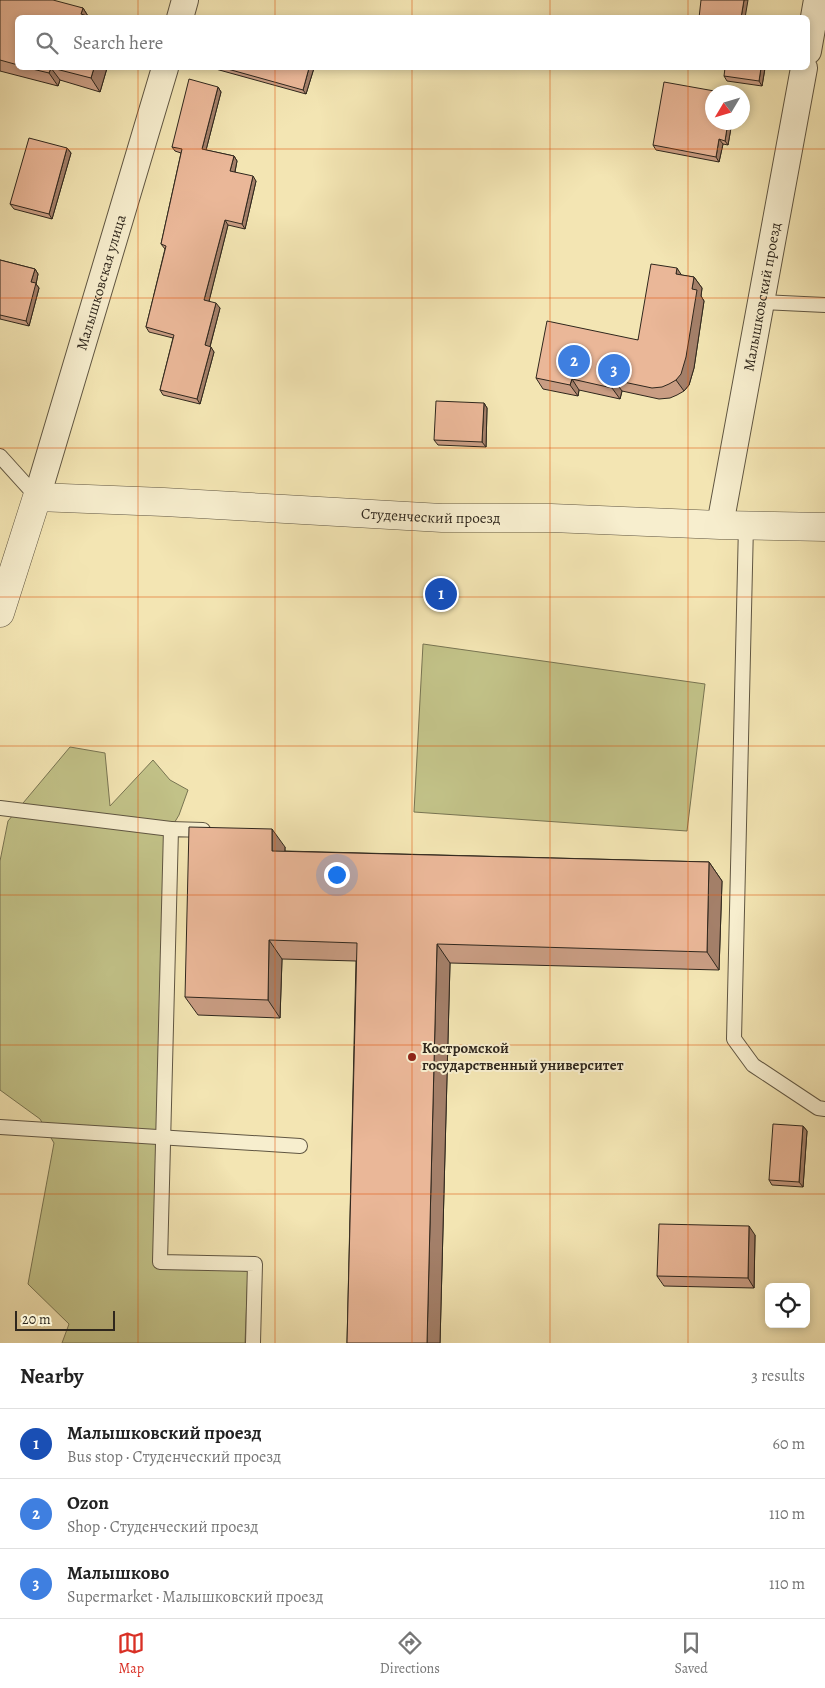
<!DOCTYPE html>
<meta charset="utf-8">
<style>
:root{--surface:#fff;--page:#f6f6f6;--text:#222;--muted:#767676;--line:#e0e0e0;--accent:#d93025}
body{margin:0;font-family:Alegreya,serif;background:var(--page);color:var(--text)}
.controls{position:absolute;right:15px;bottom:15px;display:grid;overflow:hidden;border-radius:8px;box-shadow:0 2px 8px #0003}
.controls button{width:45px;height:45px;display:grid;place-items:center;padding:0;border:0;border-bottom:1px solid var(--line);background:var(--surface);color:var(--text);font:25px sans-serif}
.compass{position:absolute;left:705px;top:85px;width:45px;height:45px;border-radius:50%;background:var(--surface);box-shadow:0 2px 8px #0003;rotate:232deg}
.scale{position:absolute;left:15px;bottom:12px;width:100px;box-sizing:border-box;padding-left:5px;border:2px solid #2f271d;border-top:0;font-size:14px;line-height:18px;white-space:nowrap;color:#2f271d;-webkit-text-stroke:4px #f7eece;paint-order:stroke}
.you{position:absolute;left:336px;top:874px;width:18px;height:18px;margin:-12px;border:4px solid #fff;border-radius:50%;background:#1a73e8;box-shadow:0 0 0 8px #1a73e833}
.badge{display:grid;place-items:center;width:32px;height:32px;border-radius:50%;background:var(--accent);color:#fff;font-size:16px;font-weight:700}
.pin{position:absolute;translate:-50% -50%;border:2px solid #fff;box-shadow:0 1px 5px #0006}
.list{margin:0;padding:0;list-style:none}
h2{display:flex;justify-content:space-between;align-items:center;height:65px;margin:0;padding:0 20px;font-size:21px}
h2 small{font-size:16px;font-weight:400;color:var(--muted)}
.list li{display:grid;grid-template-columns:32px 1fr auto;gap:15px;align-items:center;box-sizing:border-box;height:70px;padding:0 20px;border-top:1px solid var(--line)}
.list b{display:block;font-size:19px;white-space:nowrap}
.list p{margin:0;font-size:16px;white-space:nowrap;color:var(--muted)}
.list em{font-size:16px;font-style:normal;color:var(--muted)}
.icon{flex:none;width:28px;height:28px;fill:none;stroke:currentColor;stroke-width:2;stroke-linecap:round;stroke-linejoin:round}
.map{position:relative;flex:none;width:825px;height:1343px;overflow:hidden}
.search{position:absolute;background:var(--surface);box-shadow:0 2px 8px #0003;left:15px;right:15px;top:15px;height:55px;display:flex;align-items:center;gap:12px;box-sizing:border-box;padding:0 18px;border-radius:8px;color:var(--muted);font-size:19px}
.sheet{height:275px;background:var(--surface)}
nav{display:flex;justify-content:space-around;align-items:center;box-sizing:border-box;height:70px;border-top:1px solid var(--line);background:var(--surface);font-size:14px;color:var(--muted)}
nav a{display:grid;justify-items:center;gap:2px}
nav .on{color:var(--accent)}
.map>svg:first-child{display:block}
.green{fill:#c2c288;stroke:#787452}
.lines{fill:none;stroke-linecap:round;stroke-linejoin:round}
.service-casing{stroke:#605642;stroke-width:16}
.minor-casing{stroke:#605642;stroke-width:28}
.tertiary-casing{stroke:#605642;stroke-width:29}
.service{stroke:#f7eece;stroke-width:14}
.minor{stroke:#f7eece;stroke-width:26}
.tertiary{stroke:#f7eece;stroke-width:28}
.wall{fill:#c99d83;stroke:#2f271d}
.shaded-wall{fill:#a4806a;stroke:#2f271d}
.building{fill:#eab798;stroke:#2f271d}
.grid{fill:none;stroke:#df560d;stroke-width:1;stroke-opacity:0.55}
.poi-dot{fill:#8f2418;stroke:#f7eece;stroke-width:2}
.labels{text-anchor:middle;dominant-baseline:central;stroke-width:4;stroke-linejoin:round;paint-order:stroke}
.street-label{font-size:15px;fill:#2f271d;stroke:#f7eece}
.poi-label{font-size:15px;font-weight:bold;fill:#2f271d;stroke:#f7eece;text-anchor:start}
</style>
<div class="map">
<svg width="825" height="1343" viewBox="0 0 825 1343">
<rect width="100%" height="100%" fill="#f3e5b3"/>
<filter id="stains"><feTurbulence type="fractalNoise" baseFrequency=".004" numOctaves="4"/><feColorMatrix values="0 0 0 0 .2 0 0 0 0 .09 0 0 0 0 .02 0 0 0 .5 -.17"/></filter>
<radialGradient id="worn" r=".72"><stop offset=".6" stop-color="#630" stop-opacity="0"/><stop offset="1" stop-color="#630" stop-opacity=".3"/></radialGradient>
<g class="green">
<polygon points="423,644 705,684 687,831 414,812"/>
<polygon points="70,747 105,753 110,806 153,760 170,780 188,790 179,815 167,835 154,1264 248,1271 245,1343 62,1343 69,1324 28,1284 54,1143 40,1119 0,1090 0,861 8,821"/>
</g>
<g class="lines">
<g class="service-casing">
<g id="service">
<polyline points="761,302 825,305"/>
<polyline points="0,456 37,497"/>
<polyline points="746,525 734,1039 753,1065 818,1108 825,1109"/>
<polyline points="0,808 171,829"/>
<polyline points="203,830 171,829 160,1262 255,1264 253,1343"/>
<polyline points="0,1127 300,1146"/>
</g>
</g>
<g class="minor-casing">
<g id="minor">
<polyline points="180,18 185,0"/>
<polyline points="808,51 817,0"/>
<path id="s1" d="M37 497 165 68"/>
<path id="s2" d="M720 525 804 68"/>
</g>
</g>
<g class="tertiary-casing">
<g id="tertiary">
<path id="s3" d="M0 613 37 497 164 502 442 518H551L720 525 825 527"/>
</g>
</g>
<use href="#service" class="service"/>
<use href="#minor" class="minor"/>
<use href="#tertiary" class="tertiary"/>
</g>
<g class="wall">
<polygon points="0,0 83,8 88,16 18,18 18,68 107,68 100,92 60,80 58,86 0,71"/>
<polygon points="212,68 314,68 306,94"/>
<polygon points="765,68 762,86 727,81 724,76"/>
<polygon points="218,87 221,92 206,150 234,156 237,161 235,172 256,181 245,229 228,225 209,301 220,308 210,347 214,352 200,404 163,395 160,390 173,338 149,332 146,327 165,249 161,244 181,153 175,151 172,147"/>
<polygon points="712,122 732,122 728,145 723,144 719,162 656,150 653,145"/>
<polygon points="67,148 71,153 52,219 14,209 10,204"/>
<polygon points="0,260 35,269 38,274 36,284 39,288 29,326 0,319"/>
<polygon points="681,275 694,277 702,288 701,296 704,301 694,368 689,385 684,391 677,395 670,398 659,399 622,391 620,399 579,390 578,396 543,389 536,378 638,340"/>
<polygon points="484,403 487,408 486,447 438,445 434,440"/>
<polygon points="285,847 285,851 709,862 722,881 719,970 450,963 440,1343 347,1343 356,961 282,959 280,1018 198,1015 185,997"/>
<polygon points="803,1126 807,1131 803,1187 772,1185 769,1180"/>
<polygon points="755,1235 754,1288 664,1286 657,1276"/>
</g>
<g class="shaded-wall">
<polygon points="744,0 748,0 745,18 741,18"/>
<polygon points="83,8 89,18 81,14"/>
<polygon points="51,68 60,80 58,86 49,73"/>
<polygon points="94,68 107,68 100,92 91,78"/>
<polygon points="309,68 314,68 306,94 303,90"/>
<polygon points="761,68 765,68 762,86 759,81"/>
<polygon points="218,87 221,92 205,154 202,149"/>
<polygon points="728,122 732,122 728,145 725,141"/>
<polygon points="719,139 723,144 719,162 716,157"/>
<polygon points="67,148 71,153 52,219 49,214"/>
<polygon points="234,156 237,161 234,176 230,171"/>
<polygon points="253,176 256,181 245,229 242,224"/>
<polygon points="225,220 228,225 208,305 204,300"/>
<polygon points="677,268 684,279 676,274"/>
<polygon points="35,269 38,274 36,284 39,288 29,326 26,321 31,282"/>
<polygon points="694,277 702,288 701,296 704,301 694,368 689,385 684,391 676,380"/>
<polygon points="216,303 220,308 209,350 205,345"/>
<polygon points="211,347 214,352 200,404 197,399"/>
<polygon points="572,379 579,390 578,396 570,385"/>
<polygon points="614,380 622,391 620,399 612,388"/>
<polygon points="484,403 487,408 486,447 482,442"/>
<polygon points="272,829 285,847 284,869 272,851"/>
<polygon points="709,862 722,881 719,970 707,952"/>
<polygon points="269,940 282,959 280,1018 268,1000"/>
<polygon points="437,944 450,963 440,1343 427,1343"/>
<polygon points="803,1126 807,1131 803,1187 799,1182"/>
<polygon points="749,1226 755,1235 754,1288 748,1278"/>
</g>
<g class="building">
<polygon points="0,0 53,0 83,8 81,14 93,18 18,18 18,65 0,60"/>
<polygon points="701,0 744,0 741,18 699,18"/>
<polygon points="28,68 51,68 49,73"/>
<polygon points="52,68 94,68 91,78"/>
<polygon points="224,68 309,68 303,90"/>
<polygon points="725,68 761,68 759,81 724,76"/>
<polygon points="189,79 218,87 202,149 234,156 230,171 253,176 242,224 225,220 204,300 216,303 205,345 211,347 197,399 160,390 174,335 146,327 166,246 161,244 182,149 172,147"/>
<polygon points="664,82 720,92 712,92 712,122 728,122 725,141 719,139 716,157 653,145"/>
<polygon points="29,138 67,148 49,214 10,204"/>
<polygon points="0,260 35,269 31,282 36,283 26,321 0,315"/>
<polygon points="651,264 677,268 676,274 694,277 692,289 697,290 686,357 681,374 676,380 669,384 662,387 652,388 614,380 612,388 572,379 570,385 536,378 547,321 638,340"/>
<polygon points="436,401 484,403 482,442 434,440"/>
<polygon points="189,827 272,829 272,851 709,862 707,952 437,944 427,1343 347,1343 357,943 269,940 268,1000 185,997"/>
<polygon points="773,1124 803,1126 799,1182 769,1180"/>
<polygon points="659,1224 749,1226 748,1278 657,1276"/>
</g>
<path class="grid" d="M138 0V18M275 0V18M412 0V18M550 0V18M688 0V18M138 68V1343M275 68V1343M412 68V1343M550 68V1343M688 68V1343M0 149H825M0 298H825M0 448H825M0 597H825M0 746H825M0 895H825M0 1045H825M0 1194H825"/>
<circle class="poi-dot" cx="412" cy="1057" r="5"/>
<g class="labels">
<g class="street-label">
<text stroke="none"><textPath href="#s1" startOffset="224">Малышковская улица</textPath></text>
<text stroke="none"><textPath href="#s2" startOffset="232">Малышковский проезд</textPath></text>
<text stroke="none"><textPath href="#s3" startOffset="516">Студенческий проезд</textPath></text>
</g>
<g class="poi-label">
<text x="422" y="1048">Костромской<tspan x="422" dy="17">государственный университет</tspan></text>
</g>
</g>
<rect width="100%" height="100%" filter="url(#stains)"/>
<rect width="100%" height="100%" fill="url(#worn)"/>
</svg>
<div class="controls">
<button><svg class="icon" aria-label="locate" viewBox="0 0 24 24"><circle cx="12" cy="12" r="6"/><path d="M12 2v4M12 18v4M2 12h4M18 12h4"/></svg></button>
</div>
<svg class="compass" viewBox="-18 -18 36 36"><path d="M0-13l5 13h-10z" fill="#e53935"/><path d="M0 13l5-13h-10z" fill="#767676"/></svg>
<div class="scale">20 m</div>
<div class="you"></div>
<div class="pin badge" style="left:441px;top:594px;background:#1a4fb4">1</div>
<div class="pin badge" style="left:574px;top:361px;background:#3f7fe0">2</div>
<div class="pin badge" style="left:614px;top:370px;background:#3f7fe0">3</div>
<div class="search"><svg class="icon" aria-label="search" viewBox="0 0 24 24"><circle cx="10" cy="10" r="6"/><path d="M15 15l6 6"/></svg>Search here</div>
</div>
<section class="sheet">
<h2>Nearby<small>3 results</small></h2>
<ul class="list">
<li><span class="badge" style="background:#1a4fb4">1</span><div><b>Малышковский проезд</b><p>Bus stop · Студенческий проезд</p></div><em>60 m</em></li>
<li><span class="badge" style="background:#3f7fe0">2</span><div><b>Ozon</b><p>Shop · Студенческий проезд</p></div><em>110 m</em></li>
<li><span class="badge" style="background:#3f7fe0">3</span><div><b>Малышково</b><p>Supermarket · Малышковский проезд</p></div><em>110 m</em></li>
</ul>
</section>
<nav>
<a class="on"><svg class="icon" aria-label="map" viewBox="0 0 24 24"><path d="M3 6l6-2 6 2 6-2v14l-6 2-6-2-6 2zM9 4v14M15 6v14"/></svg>Map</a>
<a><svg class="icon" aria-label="directions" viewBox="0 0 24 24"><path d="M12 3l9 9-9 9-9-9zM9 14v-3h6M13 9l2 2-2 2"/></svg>Directions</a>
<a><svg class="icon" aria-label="saved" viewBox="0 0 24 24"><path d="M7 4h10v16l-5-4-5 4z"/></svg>Saved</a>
</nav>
